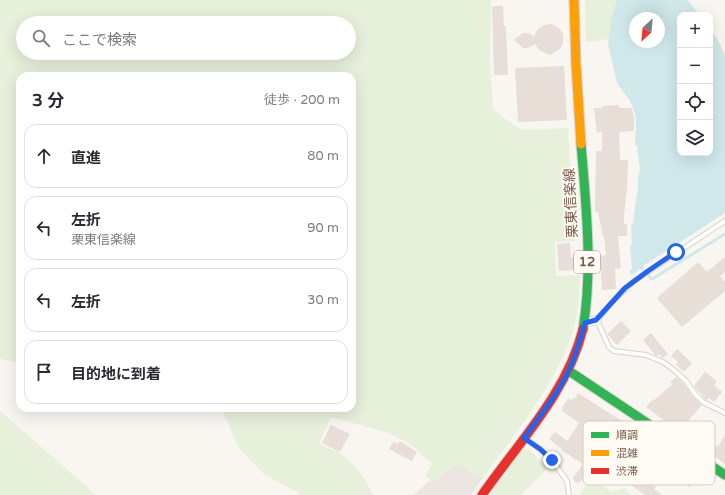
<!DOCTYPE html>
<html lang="ja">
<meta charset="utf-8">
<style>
:root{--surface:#fff;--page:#f2f2f3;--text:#2b2b33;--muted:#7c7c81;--line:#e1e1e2}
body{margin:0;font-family:"Varela Round","Noto Sans JP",sans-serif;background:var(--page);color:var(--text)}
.controls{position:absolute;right:12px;top:12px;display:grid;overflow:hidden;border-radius:8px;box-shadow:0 4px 16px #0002}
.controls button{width:36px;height:36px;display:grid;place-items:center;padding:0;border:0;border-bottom:1px solid var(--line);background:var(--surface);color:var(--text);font:20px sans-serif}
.compass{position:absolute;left:629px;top:12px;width:36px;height:36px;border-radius:50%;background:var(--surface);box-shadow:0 4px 16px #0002;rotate:206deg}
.stop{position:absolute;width:12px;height:12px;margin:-9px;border:3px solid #2563eb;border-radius:50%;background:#fff}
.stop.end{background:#2563eb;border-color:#fff;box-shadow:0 1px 4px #0008}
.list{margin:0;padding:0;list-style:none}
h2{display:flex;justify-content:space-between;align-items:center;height:52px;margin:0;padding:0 16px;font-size:17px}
h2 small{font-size:13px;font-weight:400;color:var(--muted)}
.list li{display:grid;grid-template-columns:26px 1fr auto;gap:12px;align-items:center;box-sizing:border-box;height:64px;margin:0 8px 8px;padding:0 8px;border:1px solid var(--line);border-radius:12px}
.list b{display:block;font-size:15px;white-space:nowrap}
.list p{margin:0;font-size:13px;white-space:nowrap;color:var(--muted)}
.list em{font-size:13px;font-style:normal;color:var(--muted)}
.icon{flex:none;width:22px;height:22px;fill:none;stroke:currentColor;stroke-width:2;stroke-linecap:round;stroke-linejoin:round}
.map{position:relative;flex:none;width:725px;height:495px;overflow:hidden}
.search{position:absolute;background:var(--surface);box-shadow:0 4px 16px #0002;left:16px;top:16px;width:340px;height:44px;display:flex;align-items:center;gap:10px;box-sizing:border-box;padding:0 14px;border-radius:22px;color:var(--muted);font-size:15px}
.panel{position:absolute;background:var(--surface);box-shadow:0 4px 16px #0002;left:16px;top:72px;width:340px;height:340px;border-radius:12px}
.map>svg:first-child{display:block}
.industrial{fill:#ede5e0}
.green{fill:#e7f0db;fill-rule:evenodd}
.water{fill:#d0e8ea;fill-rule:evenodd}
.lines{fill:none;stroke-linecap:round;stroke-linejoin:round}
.stream{stroke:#d0e8ea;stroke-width:3}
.building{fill:#e6ded7}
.lane-casing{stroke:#d7d1cb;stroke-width:6}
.street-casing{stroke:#d7d1cb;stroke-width:10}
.fast-casing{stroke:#dad1cc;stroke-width:11}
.slow-casing{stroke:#dad1cc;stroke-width:11}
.jam-casing{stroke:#dad1cc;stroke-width:11}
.lane{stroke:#fefefd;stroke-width:4}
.street{stroke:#fefefd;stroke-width:8}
.fast{stroke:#30b455;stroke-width:9}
.slow{stroke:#ff9f0a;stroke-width:9}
.jam{stroke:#e5322d;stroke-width:9}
.route{stroke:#2563eb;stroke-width:5}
.labels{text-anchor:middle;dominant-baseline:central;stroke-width:3.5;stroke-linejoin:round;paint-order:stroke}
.shield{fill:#fffaf3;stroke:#a28b7f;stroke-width:1}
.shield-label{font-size:13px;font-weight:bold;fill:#7a5c4d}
.street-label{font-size:14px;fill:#7a5c4d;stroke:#fffaf3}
.key{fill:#fffaf3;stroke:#d7cbc1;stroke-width:1}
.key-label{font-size:11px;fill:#7a5c4d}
</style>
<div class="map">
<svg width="725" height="495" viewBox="0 0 725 495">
<rect width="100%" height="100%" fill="#f9f5f0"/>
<polygon class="industrial" points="458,464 483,478 471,495 414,495 430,480 432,482"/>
<g class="green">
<path d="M0 0H491L490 64 493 108 505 119 522 130 568 128 575 241 555 242 556 276 580 275C579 291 579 308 575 324 560 380 516 431 483 478L458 464 432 482 425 475 432 464 410 444 389 433 331 417 319 443C325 447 333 449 339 453 354 462 366 479 373 495H299L297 492 265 475 239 448 221 408H352V76H20V363L0 359ZM23 23H349V53H23Z"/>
<polygon points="585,0 617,0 611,19 609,39 586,42"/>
<polygon points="0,411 96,495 0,495"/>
<polygon points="526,449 530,450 548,468 521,495 488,495 520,452"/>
<polygon points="590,477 611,492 625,488 630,495 580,495"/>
</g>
<path class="water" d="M617 0H687L700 15H680V153H710V29L718 40 725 55V213L643 266 644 269 642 271 640 269 632 275 629 271 632 269 630 247 632 244 631 226 633 223 637 193 638 190V177L640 169 637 146 635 145 636 126 635 113 630 101 617 83 608 44 611 19ZM635 18H659V42H635Z"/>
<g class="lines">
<polyline class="stream" points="648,275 652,279 725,234"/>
</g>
<g class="building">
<polygon points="492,6 503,6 504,26 506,26 508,75 494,75"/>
<polygon points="552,24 559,28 563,34 563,43 560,49 550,55 539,50 535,44 528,48 523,48 514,40 523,33 528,33 534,36 538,29 544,25"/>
<polygon points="564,66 567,120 518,122 515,68"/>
<polygon points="619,105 619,108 632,108 634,118 634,131 619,132 620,160 628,160 627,187 624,216 624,224 627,224 627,236 618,236 621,268 615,269 616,289 602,290 600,256 606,255 604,236 603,236 598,212 595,212 596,151 602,151 602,132 597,133 594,108 602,108 602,106"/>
<polygon points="570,243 571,257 577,257 578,270 559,271 557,244"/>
<polygon points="725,257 725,272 720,276 725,282 725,291 682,327 657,298 698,262 707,272"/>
<polygon points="621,321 631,331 617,345 607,334"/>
<polygon points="651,333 668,354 662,358 659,354 657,356 655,355 643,340"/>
<polygon points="677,349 692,363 684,372 676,365 678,362 671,356"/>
<polygon points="705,372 717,381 714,385 722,392 714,402 709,398 707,400 705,399 694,386"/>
<polygon points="676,377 684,384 692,396 702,405 687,422 699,431 693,439 680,429 678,431 646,407 652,400 653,401 673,384 670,382"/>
<polygon points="578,393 622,421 613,433 606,428 591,452 598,457 580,482 578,483 574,481 573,478 583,464 561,450 562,449 549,439 555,432 567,441 579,423 562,411 563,409 562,408 568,398 571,400 573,398 575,399"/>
<polygon points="331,425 350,434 340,452 322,443"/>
<polygon points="725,435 725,464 703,448 708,440 718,447"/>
<polygon points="400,441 417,452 412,461 389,449 393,442 398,444"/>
<polygon points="634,441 645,448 630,469 656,487 654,489 662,495 645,495 624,480 621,485 612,478 624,460 622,458"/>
<polygon points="684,474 694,481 689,487 679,480"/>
</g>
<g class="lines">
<g class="lane-casing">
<g id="lane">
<polyline points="725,221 634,281 614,300 597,320 609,347 614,351 646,355 663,362 674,370 686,381 695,394 703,402 725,413"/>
<polyline points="526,439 540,449 552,460 567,481 569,495"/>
</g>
</g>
<g class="street-casing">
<polyline id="street" points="585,323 597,320"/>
</g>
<g class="fast-casing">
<g id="fast">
<path d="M581 144C586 204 593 269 583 329"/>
<polyline points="569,371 725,475"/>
</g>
</g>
<g class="slow-casing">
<polyline id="slow" points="574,0 576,64 581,144"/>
</g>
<g class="jam-casing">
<path id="jam" d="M482 495C519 442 567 393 583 329"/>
</g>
<use href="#lane" class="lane"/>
<use href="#street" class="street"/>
<use href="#fast" class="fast"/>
<use href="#slow" class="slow"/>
<use href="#jam" class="jam"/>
</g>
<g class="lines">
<path class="route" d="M552 460 540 449 524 438C540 416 557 395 569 370 576 355 580 339 585 323L596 320 625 288 648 271 676 252"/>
</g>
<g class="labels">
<rect class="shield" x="574" y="251" width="26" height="22" rx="3"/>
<g class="shield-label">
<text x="587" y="262">12</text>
</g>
<g class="street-label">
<text transform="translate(571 203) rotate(-93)">栗東信楽線</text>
</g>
</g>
<rect x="583" y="421" width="132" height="64" rx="6" class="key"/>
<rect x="591" y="432" width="18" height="6" fill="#30b455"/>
<rect x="591" y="450" width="18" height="6" fill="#ff9f0a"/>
<rect x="591" y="468" width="18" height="6" fill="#e5322d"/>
<g class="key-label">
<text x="616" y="439">順調</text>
<text x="616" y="457">混雑</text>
<text x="616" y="475">渋滞</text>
</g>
</svg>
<div class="controls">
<button>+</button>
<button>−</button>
<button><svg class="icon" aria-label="locate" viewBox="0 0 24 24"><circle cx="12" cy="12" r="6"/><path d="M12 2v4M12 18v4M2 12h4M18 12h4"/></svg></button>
<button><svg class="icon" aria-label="layers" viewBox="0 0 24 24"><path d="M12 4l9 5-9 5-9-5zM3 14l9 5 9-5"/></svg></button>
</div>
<svg class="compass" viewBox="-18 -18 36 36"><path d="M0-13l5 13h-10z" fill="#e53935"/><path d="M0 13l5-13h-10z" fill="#7c7c81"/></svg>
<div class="stop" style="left:676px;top:252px"></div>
<div class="stop end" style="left:552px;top:460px"></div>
<div class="search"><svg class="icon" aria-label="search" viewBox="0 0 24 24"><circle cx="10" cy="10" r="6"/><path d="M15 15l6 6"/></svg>ここで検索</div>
<section class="panel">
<h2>3 分<small>徒歩 · 200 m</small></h2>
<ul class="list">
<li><svg class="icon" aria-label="ahead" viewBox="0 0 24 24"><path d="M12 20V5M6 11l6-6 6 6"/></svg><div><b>直進</b></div><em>80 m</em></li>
<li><svg class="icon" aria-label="left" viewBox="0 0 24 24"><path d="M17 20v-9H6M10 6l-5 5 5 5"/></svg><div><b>左折</b><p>栗東信楽線</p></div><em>90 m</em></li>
<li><svg class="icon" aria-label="left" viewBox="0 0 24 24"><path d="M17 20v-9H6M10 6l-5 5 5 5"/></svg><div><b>左折</b></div><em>30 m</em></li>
<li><svg class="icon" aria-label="arrive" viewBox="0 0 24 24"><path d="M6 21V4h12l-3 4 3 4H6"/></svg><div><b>目的地に到着</b></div></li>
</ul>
</section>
</div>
